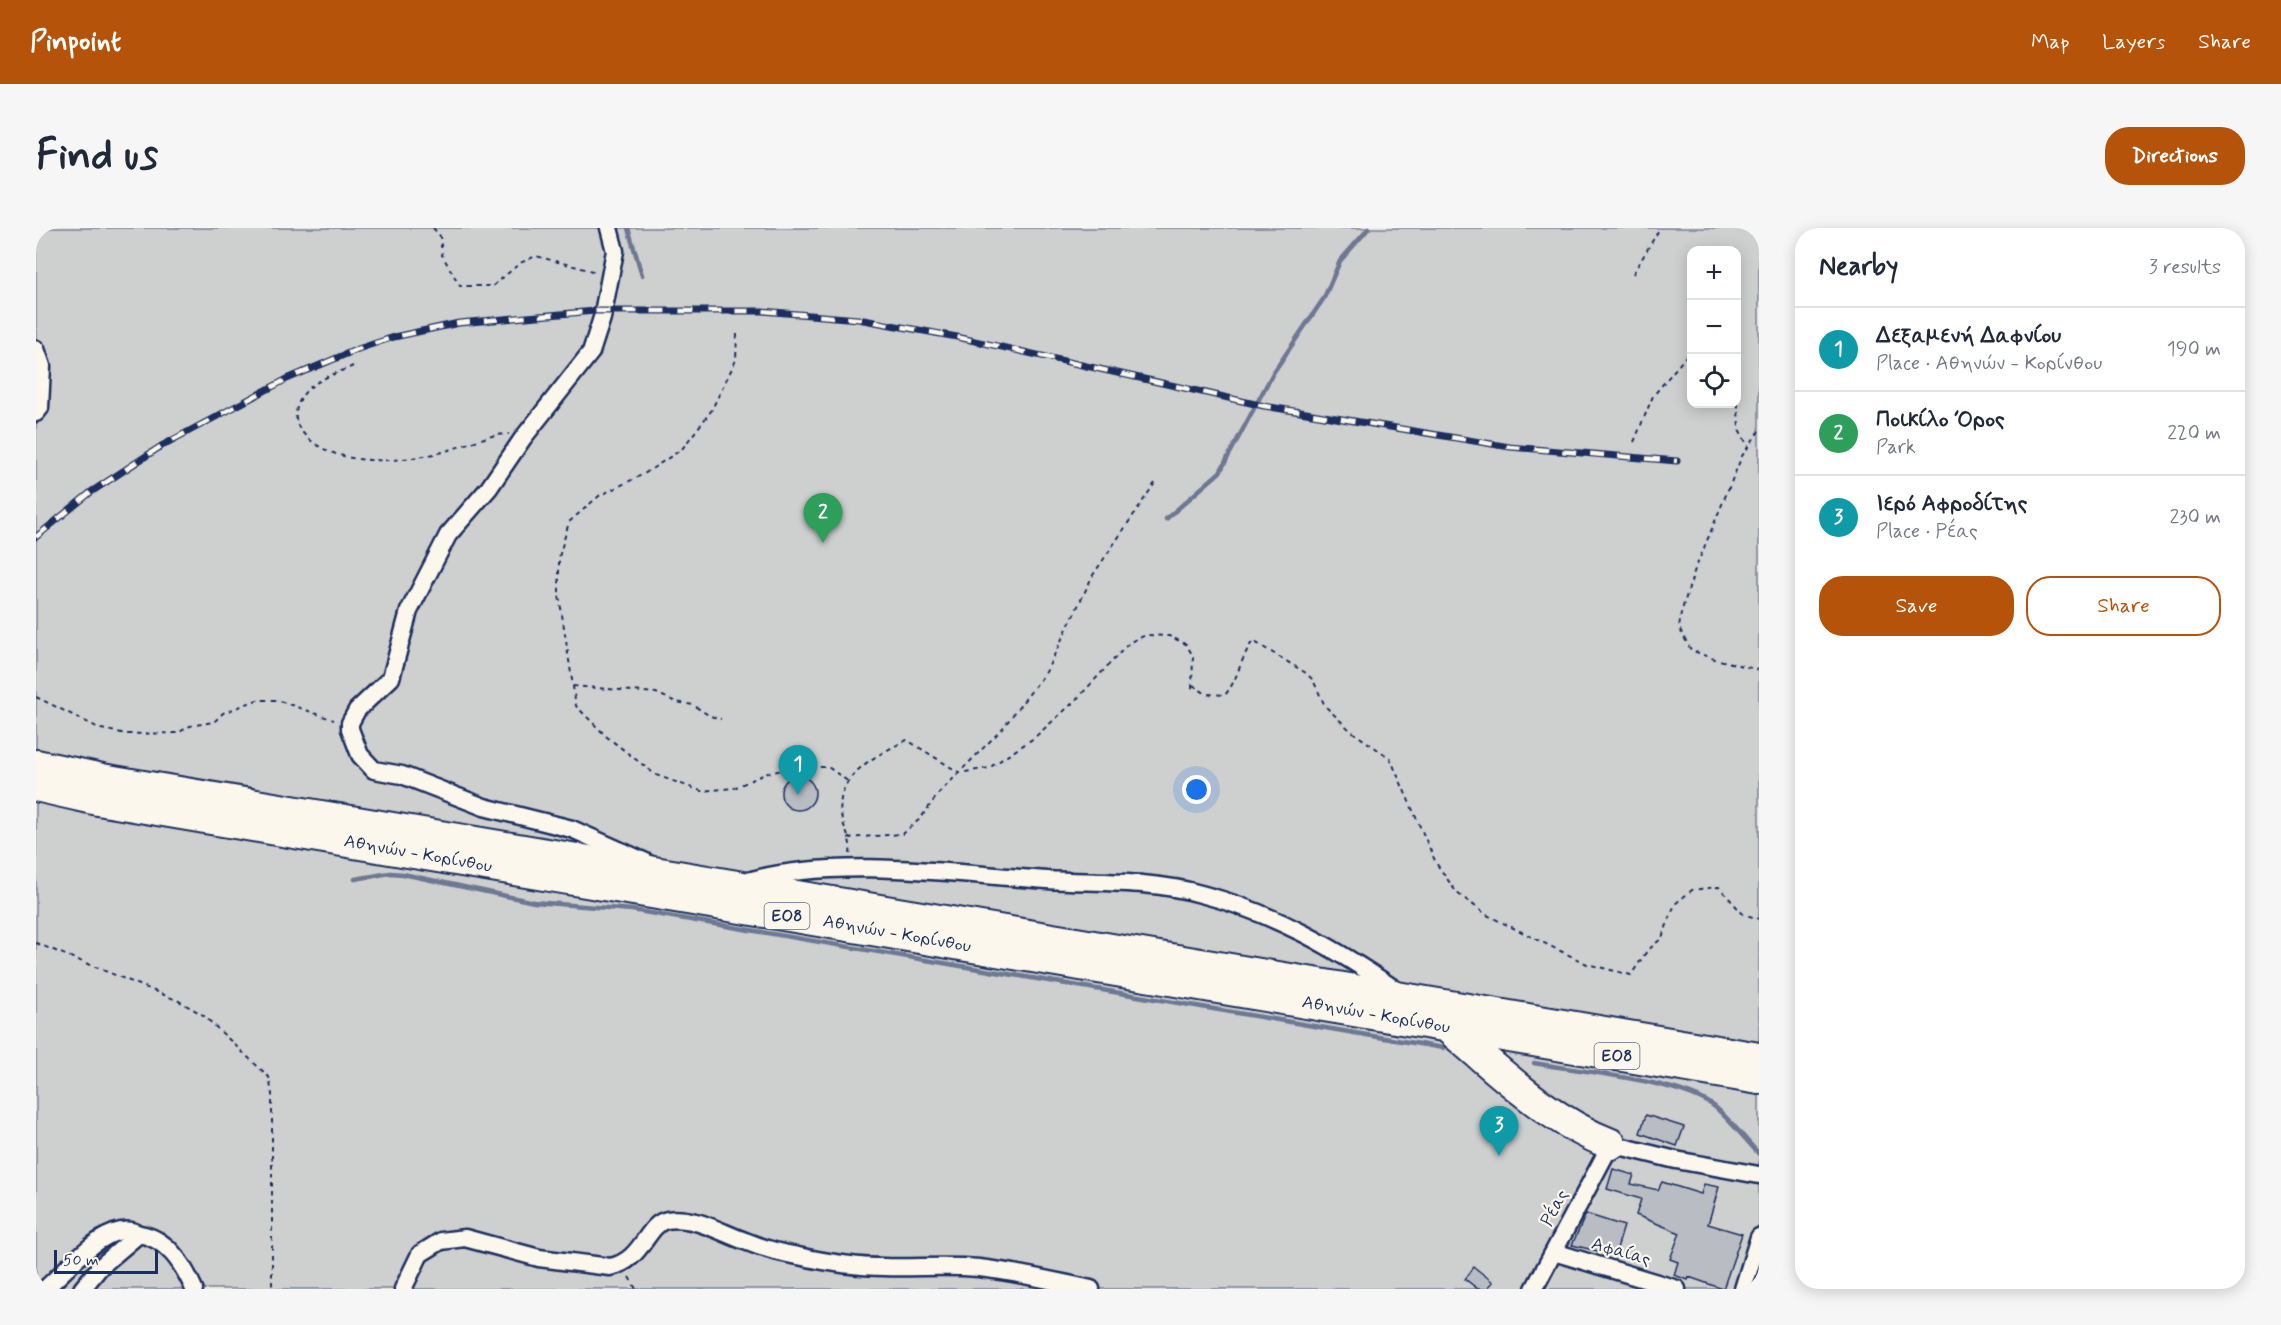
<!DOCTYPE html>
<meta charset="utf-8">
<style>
:root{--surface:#fff;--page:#f6f6f7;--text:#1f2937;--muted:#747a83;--line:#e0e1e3;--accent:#b45309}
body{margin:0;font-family:Mynerve,sans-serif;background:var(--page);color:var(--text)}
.controls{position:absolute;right:18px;top:18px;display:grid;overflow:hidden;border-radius:12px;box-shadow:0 3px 15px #0003}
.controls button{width:54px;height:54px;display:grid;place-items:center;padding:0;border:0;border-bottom:2px solid var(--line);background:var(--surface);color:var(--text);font:30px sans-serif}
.scale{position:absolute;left:18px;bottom:15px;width:104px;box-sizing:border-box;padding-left:6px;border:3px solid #1b2f5e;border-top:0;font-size:16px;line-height:21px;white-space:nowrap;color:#1b2f5e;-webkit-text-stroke:4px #fbf7ec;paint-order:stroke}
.you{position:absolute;left:1161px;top:562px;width:21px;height:21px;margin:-15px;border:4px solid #fff;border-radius:50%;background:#1a73e8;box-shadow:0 0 0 9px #1a73e833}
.badge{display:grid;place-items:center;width:39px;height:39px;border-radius:50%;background:var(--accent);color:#fff;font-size:20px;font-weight:700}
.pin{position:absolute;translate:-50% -50px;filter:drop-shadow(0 2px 3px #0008)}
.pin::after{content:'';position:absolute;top:32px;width:21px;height:18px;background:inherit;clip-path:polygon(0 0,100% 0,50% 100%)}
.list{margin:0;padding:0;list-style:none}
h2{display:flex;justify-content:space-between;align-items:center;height:78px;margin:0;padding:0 24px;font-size:26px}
h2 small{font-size:20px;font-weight:400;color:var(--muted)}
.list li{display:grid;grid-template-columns:39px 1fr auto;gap:18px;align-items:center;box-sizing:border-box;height:84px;padding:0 24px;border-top:2px solid var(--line)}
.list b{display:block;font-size:22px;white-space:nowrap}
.list p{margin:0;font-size:20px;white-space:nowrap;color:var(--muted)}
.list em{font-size:20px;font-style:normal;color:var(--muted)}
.actions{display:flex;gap:12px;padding:18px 24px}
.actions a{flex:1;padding:14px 0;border:2px solid var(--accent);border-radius:24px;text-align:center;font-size:21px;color:var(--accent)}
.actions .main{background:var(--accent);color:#fff}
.icon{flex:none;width:33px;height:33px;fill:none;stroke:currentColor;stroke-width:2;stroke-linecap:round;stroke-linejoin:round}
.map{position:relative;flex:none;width:1723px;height:1061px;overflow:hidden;border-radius:24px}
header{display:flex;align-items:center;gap:36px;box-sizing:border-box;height:84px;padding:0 30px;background:var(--accent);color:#fff}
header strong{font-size:28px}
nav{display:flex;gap:33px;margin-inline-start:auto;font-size:21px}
.intro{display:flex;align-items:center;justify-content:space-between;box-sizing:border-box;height:144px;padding:0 36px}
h1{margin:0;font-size:42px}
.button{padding:15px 27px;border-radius:24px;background:var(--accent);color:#fff;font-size:21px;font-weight:700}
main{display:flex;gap:36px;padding:0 36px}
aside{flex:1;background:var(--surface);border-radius:24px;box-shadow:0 3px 15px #0003}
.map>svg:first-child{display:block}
.green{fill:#cecfcf;stroke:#747f96;stroke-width:1.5;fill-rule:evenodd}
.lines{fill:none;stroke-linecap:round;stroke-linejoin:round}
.stream{stroke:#6d7892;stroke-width:4.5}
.building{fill:#b9bcc3;stroke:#1b2f5e;stroke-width:1.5}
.street-casing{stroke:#1b2f5e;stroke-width:21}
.highway-casing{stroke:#1b2f5e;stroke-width:34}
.path{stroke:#1b2f5e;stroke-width:2;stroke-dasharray:4.5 4.5;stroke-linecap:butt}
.street{stroke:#fbf7ec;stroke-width:16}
.highway{stroke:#fbf7ec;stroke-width:30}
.rail-casing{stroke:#1b2f5e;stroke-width:7}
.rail{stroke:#fbf7ec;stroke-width:4.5;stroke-dasharray:14;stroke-linecap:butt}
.labels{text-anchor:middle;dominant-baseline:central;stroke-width:4.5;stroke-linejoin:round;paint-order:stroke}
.shield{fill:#fbf7ec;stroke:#5e6b89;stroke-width:1.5}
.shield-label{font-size:16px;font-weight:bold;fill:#1b2f5e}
.street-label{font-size:18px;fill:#1b2f5e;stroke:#fbf7ec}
</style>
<header>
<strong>Pinpoint</strong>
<nav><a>Map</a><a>Layers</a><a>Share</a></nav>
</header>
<div class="intro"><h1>Find us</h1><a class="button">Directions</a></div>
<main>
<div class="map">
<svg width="1723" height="1061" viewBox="0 0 1723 1061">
<rect width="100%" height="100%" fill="#eeebe4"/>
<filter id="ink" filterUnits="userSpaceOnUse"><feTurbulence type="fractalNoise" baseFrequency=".0167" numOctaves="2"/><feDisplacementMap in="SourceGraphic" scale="12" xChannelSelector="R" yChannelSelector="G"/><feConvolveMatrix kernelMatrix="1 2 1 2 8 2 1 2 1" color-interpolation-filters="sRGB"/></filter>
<g filter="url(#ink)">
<path class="green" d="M0 0H1723V1061H0ZM1656 22H1700V176H1656Z"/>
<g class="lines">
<g class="stream">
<polyline points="592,0 606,47"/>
<polyline points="1130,291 1184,244 1237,145 1288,70 1304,33 1333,0"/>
<polyline points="319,651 354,645 367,646 498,674 596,682 1407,820"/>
<path d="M1498 835C1542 843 1647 853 1679 879 1695 893 1709 911 1723 926"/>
</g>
</g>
<g class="building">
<circle cx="762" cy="565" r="17"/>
<polygon points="1610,887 1648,899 1641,918 1604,905"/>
<polygon points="1577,941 1598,947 1595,956 1622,962 1626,954 1665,966 1668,956 1683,959 1672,996 1706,1006 1687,1061 1653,1049 1652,1052 1638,1047 1642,1034 1634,1031 1644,1005 1600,987 1605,971 1571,961"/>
<polygon points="1550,986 1588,998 1579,1027 1536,1017"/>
<polygon points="1438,1039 1457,1054 1451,1061 1442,1061 1429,1051"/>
</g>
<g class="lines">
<g class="street-casing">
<g id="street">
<polyline points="573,0 579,23 566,90 555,124 487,210 453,260 412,307 373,383 355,450 321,482 314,495 314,501 324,527 338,542 366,547 448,579 536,601 610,634"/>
<polyline points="0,121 6,138 4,180 0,185"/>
<path d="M716 652C801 629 923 646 1011 652 1062 655 1115 652 1165 666 1239 685 1301 721 1363 764"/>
<polyline points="1518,1024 1641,1061"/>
<path d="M9 1061C30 1043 74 988 103 1006"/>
<path d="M46 1061 64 1039 103 1006C131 1010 147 1036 158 1061"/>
<path d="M367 1061 384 1026 405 1013 429 1010 503 1030 574 1039C607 1033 610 996 631 992 657 987 686 1005 709 1013 726 1020 744 1025 762 1028 789 1034 820 1039 848 1039 880 1040 911 1037 943 1040 981 1044 1018 1053 1055 1061"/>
<polyline points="1498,1061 1575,916 1640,932 1723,947"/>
<polyline points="1707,1061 1723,1009"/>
</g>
</g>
<g class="highway-casing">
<g id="highway">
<polyline points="0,537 66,551 1723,830"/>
<polyline points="0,558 62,572 1723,851"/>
<path d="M1411 799C1462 842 1512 892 1575 916"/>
</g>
</g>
<g class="path">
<polyline points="397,0 404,8 406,27 424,58 457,58 484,35 500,28 560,44"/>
<polyline points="1597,46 1624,0"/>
<polyline points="701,106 700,132 675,183 646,221 608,246 563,268 533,294 523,329 523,367 540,478 571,509 620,547 665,563 698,560 731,545 763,539 792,539 813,554"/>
<path d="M317 138C298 147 274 152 264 172 258 184 258 195 267 205 297 239 357 235 398 226 420 222 452 205 473 206"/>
<polyline points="1700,139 1703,201 1712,218"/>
<polyline points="1723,203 1706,228 1658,344 1645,385 1643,400 1655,422 1675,430 1723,442"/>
<polyline points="1598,214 1617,168 1656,121"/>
<path d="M1157 457 1170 466 1189 467C1203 450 1204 430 1217 413L1270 445 1277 452 1289 478 1315 503 1354 530 1400 635 1421 665 1451 687 1551 736 1595 747 1611 723 1626 710 1639 676 1656 662 1683 659 1707 686 1723 691"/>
<polyline points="537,458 620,465 640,474 657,477 674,488 685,491"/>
<polyline points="0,469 65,501 91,506 142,505 154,498 178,494 187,485 221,472 241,472 298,492"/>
<polyline points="812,610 866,606 884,591 903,565 966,501 1010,444 1057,347 1119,255"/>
<path d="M814 626C816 613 809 603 806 591 795 548 841 527 871 512L924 545 953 540 998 510 1039 473 1094 414 1110 407 1133 408 1150 416 1157 428 1156 462"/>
<polyline points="0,715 143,773 167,787 233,849 236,866 236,1061"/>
<polyline points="593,1049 600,1061"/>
</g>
<use href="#street" class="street"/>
<use href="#highway" class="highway"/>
<g class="rail-casing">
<polyline id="rail" points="0,309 55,264 127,217 251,151 322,121 358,109 423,95 559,83 726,83 822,91 921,109 1228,178 1474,219 1641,233"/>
</g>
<use href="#rail" class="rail"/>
</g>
</g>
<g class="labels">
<g class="shield">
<rect x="728.5" y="675" width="45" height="26" rx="4.5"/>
<rect x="1558.5" y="815" width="45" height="26" rx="4.5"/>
</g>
<g class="shield-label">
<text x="751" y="688">ΕΟ8</text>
<text x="1581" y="828">ΕΟ8</text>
</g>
<g class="street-label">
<text transform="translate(382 626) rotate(10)">Αθηνών - Κορίνθου</text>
<text transform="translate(861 706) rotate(10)">Αθηνών - Κορίνθου</text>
<text transform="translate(1340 787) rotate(10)">Αθηνών - Κορίνθου</text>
<text transform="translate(1519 980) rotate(-62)">Ρέας</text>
<text transform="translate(1585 1024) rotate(17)">Αφαίας</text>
</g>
</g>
</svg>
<div class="controls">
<button>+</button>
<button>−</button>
<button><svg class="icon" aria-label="locate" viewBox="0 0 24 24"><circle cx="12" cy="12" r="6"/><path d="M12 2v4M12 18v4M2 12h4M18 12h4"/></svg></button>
</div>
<div class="scale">50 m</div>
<div class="you"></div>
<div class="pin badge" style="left:762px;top:567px;background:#0f9aa8">1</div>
<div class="pin badge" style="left:787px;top:315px;background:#2e9e5b">2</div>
<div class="pin badge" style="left:1463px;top:928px;background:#0f9aa8">3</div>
</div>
<aside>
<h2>Nearby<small>3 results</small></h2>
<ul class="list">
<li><span class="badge" style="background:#0f9aa8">1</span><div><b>Δεξαμενή Δαφνίου</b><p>Place · Αθηνών - Κορίνθου</p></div><em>190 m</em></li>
<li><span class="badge" style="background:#2e9e5b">2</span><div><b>Ποικίλο Όρος</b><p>Park</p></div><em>220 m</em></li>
<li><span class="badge" style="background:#0f9aa8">3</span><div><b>Ιερό Αφροδίτης</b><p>Place · Ρέας</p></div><em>230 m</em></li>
</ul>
<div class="actions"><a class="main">Save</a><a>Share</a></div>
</aside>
</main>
